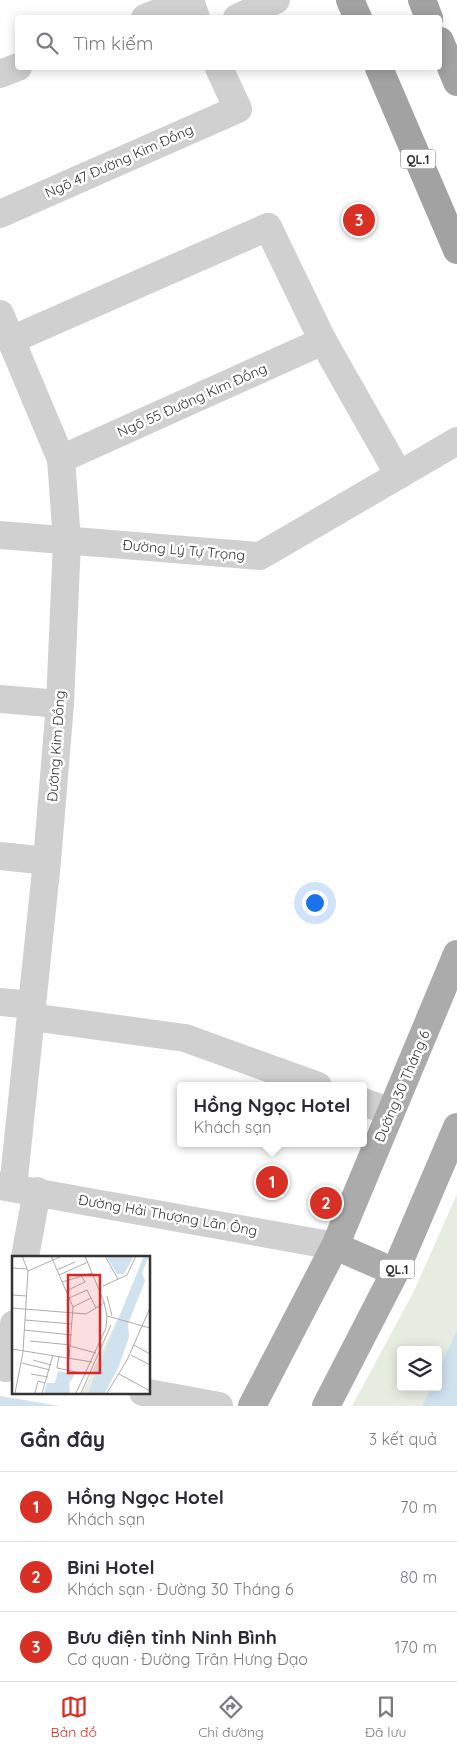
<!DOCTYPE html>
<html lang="vi">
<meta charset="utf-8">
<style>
:root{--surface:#fff;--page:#f7f7f7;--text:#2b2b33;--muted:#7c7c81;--line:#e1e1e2;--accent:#d93025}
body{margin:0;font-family:Quicksand,sans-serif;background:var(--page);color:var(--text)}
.controls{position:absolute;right:15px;bottom:15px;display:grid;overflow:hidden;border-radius:5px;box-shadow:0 2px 12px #0003}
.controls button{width:45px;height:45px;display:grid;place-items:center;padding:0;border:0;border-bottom:1px solid var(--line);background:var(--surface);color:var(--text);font:25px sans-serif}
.you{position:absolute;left:314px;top:902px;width:18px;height:18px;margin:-12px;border:4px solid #fff;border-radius:50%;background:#1a73e8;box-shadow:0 0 0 8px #1a73e833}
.badge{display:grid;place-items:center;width:32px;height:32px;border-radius:50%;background:var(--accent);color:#fff;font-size:16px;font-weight:700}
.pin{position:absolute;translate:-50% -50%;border:2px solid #fff;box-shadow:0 1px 5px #0006}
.popup{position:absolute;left:177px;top:1082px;width:190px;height:65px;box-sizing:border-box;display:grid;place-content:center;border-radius:5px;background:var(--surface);filter:drop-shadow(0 1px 4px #0005);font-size:16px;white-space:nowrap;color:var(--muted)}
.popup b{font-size:19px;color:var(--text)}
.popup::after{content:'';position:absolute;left:50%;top:100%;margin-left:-10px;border:10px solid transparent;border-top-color:var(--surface)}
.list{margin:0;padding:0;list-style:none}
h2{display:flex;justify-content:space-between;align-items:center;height:65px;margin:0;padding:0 20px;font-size:21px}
h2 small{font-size:16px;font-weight:400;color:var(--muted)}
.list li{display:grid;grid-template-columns:32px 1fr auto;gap:15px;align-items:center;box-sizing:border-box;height:70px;padding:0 20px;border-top:1px solid var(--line)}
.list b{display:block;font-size:19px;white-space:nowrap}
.list p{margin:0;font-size:16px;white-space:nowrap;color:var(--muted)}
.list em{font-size:16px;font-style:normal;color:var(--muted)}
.icon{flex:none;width:28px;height:28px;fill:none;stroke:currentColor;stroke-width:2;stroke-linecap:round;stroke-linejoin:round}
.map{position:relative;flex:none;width:457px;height:1406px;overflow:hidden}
.search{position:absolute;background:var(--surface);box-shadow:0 2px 12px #0003;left:15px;right:15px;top:15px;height:55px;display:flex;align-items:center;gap:12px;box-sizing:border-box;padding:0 18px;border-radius:5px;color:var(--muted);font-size:19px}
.sheet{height:275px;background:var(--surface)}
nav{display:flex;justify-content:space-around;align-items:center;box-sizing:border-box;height:70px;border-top:1px solid var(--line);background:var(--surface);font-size:14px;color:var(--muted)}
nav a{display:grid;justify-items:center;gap:2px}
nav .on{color:var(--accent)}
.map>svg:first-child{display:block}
.green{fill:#e6ecdf}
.water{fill:#cfe2ee}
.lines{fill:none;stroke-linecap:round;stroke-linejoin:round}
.minor{stroke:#d0d0d0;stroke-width:28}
.tertiary{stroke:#d0d0d0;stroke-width:28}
.primary{stroke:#ababab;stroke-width:28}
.trunk{stroke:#a2a2a2;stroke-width:28}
.labels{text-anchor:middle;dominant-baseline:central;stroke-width:5;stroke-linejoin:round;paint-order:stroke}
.shield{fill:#fff;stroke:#707070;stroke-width:1}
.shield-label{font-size:12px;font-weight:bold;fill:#333}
.street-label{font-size:14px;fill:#333;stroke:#fff}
.inset-road{fill:none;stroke:#adadad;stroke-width:1}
.view{fill:#d62828;fill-opacity:0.15;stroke:#d62828;stroke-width:2.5}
.inset-edge{fill:none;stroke:#333;stroke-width:2.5}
</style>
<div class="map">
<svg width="457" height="1406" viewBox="0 0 457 1406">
<rect width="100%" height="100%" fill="#fff"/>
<polygon class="green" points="457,1194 457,1330 438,1371 438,1350 401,1350 401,1387 431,1387 422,1406 352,1406 414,1291"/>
<g class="water">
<polygon points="457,1330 457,1406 422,1406 431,1387 438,1387 438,1371"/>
<polygon points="0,1396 60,1406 0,1406"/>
</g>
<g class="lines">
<g class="minor">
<polyline points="145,18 190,0 196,18"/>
<polyline points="237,18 276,0"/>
<polyline points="0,74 18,67"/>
<polyline points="0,214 238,109 219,68"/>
<polyline points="11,340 268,227 323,341 399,475"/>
<polyline points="61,459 323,341"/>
<polyline points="0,699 60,704"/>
<polyline points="0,856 47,861"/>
<polyline points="0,1002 32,1005"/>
<polyline points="31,1017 185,1038 318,1086"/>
<polyline points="363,1102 391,1112"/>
<polyline points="25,1257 37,1191"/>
<polyline points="6,1368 14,1324"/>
<polyline points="143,1392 219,1406"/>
</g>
<g class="tertiary">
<polyline points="0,314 61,459 67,541 60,704 47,861 13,1188"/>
<polyline points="0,535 260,556 457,441"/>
<polyline points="0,1186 335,1246"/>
</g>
<g class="primary">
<polyline points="335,1246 395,1272"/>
<polyline points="252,1406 335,1246 457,954"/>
<polyline points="326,1406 395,1272 457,1127"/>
</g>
<g class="trunk">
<polyline points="350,0 358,18"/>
<polyline points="422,0 429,18"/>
<polyline points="440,41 457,82"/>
<polyline points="379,68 457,250"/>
</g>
</g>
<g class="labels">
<g class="shield">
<rect x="400.5" y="149.5" width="35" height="19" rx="4"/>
<rect x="379.5" y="1259.5" width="35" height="19" rx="4"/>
</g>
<g class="shield-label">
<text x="418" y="159">QL.1</text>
<text x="397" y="1269">QL.1</text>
</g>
<g class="street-label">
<text transform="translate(119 161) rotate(-24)">Ngõ 47 Đường Kim Đồng</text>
<text transform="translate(192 400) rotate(-24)">Ngõ 55 Đường Kim Đồng</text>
<text transform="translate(184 550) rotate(5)">Đường Lý Tự Trọng</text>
<text transform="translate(56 746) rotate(-86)">Đường Kim Đồng</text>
<text transform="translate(402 1086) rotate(-67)">Đường 30 Tháng 6</text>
<text transform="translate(168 1215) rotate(10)">Đường Hải Thượng Lãn Ông</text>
</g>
</g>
<g transform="translate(12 1256)">
<rect width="138" height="138" fill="#fff"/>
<path d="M105 64 107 65 105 73 76 137H70Z" fill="#e6ecdf"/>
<path d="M94 0H122L112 18H105ZM132 0H137L130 16 133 25 116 68 117 81 107 110 93 137H76ZM46 115 63 118 57 127 58 137H32L35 127H43Z" fill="#cfe2ee"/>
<path class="inset-road" d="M10 0 16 15M39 0 61 51 57 102M73 0 92 46 95 60 138 72M93 0 106 23M0 12 15 13M45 14 63 6M47 19 76 6M50 26 80 17M91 30 115 19 124 0M54 35 73 26 70 21M0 39 15 40M95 40 100 60M57 42 75 34 84 52M61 51 79 42M0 52 74 58 92 47M13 64 60 68M12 74 60 79M18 85 59 89M122 89 138 98M58 90 84 97M0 93 80 106M119 99 138 109M47 100 45 112 74 118M21 104 39 109M10 107 38 114M19 118 36 121M107 118 138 135M3 137 11 96 16 15 50 0M23 137 26 125 33 127M30 137 41 99M64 137 94 72 95 60M69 137 99 69M95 137 115 104 138 52"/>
<path class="view" d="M56 19H88V117H56Z"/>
<rect width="138" height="138" class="inset-edge"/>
</g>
</svg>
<div class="controls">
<button><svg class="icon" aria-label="layers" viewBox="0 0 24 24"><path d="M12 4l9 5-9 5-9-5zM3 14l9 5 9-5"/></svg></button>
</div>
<div class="you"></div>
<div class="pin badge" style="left:272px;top:1182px">1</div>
<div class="popup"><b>Hồng Ngọc Hotel</b>Khách sạn</div>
<div class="pin badge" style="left:326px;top:1203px">2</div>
<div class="pin badge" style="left:359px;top:220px">3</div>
<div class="search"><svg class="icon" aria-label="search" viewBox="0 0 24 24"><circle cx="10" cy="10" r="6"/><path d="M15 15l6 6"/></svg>Tìm kiếm</div>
</div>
<section class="sheet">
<h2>Gần đây<small>3 kết quả</small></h2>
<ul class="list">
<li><span class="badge">1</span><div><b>Hồng Ngọc Hotel</b><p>Khách sạn</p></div><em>70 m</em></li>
<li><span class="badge">2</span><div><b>Bini Hotel</b><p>Khách sạn · Đường 30 Tháng 6</p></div><em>80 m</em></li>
<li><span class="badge">3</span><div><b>Bưu điện tỉnh Ninh Bình</b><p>Cơ quan · Đường Trân Hưng Đạo</p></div><em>170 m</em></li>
</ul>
</section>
<nav>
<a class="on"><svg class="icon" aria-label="map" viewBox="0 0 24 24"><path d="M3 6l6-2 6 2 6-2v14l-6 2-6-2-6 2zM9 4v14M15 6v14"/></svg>Bản đồ</a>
<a><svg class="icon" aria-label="directions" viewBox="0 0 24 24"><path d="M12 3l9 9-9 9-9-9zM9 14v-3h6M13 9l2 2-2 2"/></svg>Chỉ đường</a>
<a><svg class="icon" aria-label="saved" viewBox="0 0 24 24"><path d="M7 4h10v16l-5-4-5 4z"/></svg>Đã lưu</a>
</nav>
